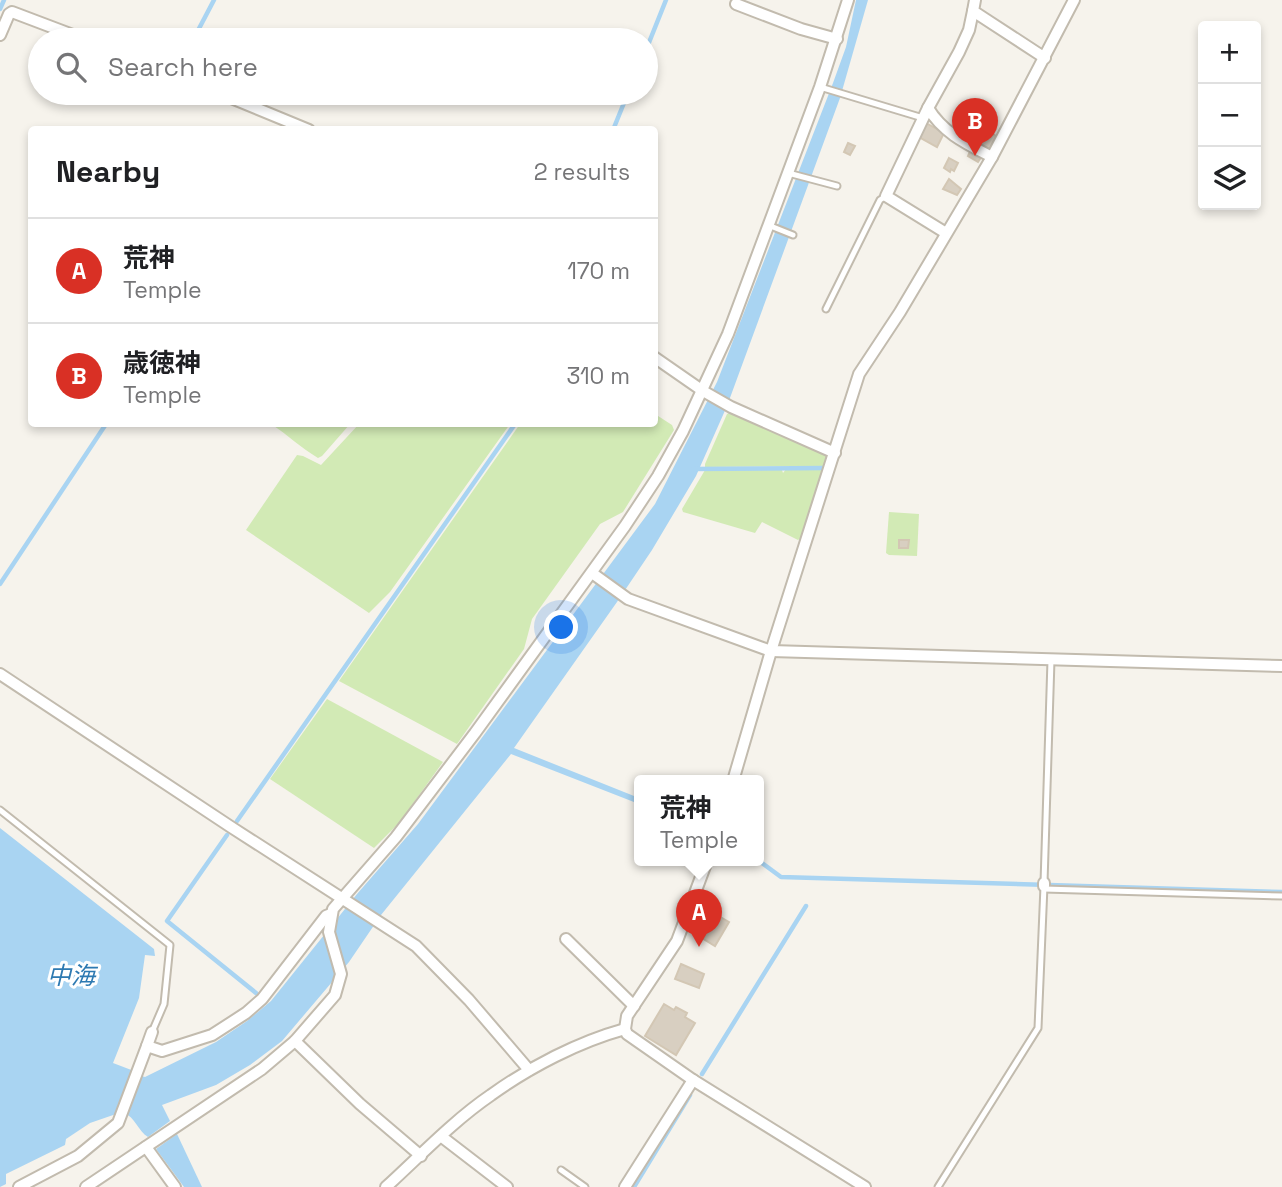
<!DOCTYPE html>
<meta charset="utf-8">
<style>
:root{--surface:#fff;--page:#f6f6f6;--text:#202124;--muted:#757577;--line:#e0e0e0;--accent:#d93025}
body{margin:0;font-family:"Space Grotesk","Noto Sans JP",sans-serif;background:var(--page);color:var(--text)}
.controls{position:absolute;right:21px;top:21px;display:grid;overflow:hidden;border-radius:7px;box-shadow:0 4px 10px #0003}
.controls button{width:63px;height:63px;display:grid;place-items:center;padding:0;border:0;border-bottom:2px solid var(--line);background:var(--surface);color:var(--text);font:35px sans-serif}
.you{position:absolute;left:562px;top:628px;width:24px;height:24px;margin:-18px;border:5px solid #fff;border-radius:50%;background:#1a73e8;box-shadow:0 0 0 10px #1a73e833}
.badge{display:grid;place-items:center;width:46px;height:46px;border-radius:50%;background:var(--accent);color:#fff;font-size:23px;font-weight:700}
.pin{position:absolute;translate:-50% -58px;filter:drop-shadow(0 2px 4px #0008)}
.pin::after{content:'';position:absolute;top:37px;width:24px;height:21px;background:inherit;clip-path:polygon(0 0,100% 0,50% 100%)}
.popup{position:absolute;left:634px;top:775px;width:130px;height:91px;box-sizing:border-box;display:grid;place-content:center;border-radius:7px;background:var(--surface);filter:drop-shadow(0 2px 5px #0005);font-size:23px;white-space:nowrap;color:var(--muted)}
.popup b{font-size:26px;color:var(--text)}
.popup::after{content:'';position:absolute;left:50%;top:100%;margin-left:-14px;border:14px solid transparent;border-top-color:var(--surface)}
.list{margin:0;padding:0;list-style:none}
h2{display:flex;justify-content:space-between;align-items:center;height:91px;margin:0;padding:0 28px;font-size:30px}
h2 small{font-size:23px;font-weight:400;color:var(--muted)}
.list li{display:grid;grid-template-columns:46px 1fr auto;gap:21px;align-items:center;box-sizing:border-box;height:105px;padding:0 28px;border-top:2px solid var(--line)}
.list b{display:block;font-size:26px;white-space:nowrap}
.list p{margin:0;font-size:23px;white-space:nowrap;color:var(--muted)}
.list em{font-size:23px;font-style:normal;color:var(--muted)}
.icon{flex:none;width:38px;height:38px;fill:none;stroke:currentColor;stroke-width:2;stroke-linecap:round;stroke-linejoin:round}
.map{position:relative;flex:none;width:1282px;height:1187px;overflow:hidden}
.search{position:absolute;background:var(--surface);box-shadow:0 4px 10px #0003;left:28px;top:28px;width:630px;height:77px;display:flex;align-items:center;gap:18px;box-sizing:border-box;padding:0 24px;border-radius:38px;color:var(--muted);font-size:26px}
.panel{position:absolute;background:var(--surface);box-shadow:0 4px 10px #0003;left:28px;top:126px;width:630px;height:301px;border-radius:7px}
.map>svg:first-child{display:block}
.green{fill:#d2eab5}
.water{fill:#a9d4f2}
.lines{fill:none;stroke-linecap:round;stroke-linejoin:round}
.stream{stroke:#a9d4f2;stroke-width:4.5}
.building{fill:#d8cfc1;stroke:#d3c7b4;stroke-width:2}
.service-casing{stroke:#c2bbae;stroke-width:9}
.minor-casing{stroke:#c2bbae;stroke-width:14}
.service{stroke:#fff;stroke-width:5}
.minor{stroke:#fff;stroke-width:10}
.labels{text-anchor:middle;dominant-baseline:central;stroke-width:6;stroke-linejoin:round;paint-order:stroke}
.water-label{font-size:24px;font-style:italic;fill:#2e7ab2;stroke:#fff}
</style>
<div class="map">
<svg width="1282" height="1187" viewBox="0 0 1282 1187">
<rect width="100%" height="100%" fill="#f6f3ec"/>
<g class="green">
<polygon points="733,412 828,454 825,466 705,467 705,464 727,414"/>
<polygon points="655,414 672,425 674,430 623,512 600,524 532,619 524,649 457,744 339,681 520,424 654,424"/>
<path d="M271 424H350L322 456 318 458C301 448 288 435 271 424Z"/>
<polygon points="359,424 510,424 390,592 369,613 246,530 297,455 303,456 321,465"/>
<polygon points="786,469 823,469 824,472 801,538 798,540 762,522 755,533 683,512 682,509 705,470 782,470 783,473"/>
<polygon points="889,512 919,514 917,556 889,555 886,553"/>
<polygon points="327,699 443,762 399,823 374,848 270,779"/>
</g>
<g class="water">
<path d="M856 0H868L840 98 727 406 696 476 652 550 617 602 514 748 639 798V804L511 754 381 915 349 962 282 1041 250 1065 216 1085 162 1105 170 1121 148 1137C138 1131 135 1117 124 1113L138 1075 145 1077 216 1042 247 1021 271 1001 357 894 418 824 655 504 717 382 833 83 846 47Z"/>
<polygon points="0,828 154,949 155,956 145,955 139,998 113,1063 134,1071 119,1113 90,1123 66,1139 65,1145 6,1174 6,1184 0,1187"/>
<polygon points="177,1134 202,1187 184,1187 156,1149"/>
</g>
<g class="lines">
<g class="stream">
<polyline points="0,9 4,0"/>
<polyline points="193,40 214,0"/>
<polyline points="646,50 666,0"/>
<polyline points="613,130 628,93"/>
<polyline points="693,469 825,468"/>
<polyline points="0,584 106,424"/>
<polyline points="237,821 515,424"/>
<polyline points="227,835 167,921 256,993"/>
<polyline points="758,860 781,877 1282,892"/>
<polyline points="702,1074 806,906"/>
<polyline points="634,1187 690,1095"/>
</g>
</g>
<g class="building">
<polygon points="926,123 944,133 937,147 919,137"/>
<polygon points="972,123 998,137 991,150 965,136"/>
<polygon points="848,143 855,146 850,155 844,152"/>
<polygon points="971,149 982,156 978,162 968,156"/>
<polygon points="949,158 958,163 954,171 951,169 950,172 944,168"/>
<polygon points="949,179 961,189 957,195 943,189"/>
<polygon points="899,540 909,540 908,548 899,548"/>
<polygon points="705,908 729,922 715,946 692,932"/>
<polygon points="681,964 704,974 699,988 675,979"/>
<polygon points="664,1004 674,1010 676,1007 687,1013 685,1017 695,1023 676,1055 645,1036"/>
</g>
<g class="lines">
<g class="service-casing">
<g id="service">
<polyline points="820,87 923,118"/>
<polyline points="788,173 837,186"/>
<polyline points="768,225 793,235"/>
<polyline points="826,309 880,200 886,196"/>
<polyline points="0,810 170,945 164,1004 152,1032"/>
<polyline points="1044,883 1051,660"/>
<polyline points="1044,889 1282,896"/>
<polyline points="561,1170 585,1187"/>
<polyline points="938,1187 1038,1028 1044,886"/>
</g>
</g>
<g class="minor-casing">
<g id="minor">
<polyline points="975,0 973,11 1045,58"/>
<polyline points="736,4 801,29 837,39"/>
<polyline points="0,35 9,14 12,12 86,40"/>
<polyline points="219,93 309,130"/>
<path d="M928 108C943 133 967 144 992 157"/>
<polyline points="946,233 886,196 928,108 959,52 969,30 973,11"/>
<polyline points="654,357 703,391 731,407 835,453"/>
<polyline points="592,573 628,599 771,651 1282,666"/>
<polyline points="0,674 231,827 416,946 469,1000 529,1070"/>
<polyline points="733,781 771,651 859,374 900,312 992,157 1074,0"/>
<polyline points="707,861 677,941 627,1016 625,1029 627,1034 693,1080 865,1187"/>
<polyline points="1044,886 1044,883"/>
<polyline points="566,939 634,1006"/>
<polyline points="295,1041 360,1104 421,1156"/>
<polyline points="147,1046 152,1032"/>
<polyline points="442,1137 507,1187"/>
<polyline points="146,1147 175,1187"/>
<polyline points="19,1187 78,1156 118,1123 147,1046 162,1051 212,1035 246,1013 262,999 326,916 331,914"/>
<polyline points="86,1187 262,1069 295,1041 335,995 341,974 329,932 333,909 396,837 475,733 625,526 658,476 683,431 728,334 820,87 848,0"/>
<path d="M386 1187C420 1156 453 1121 491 1095 530 1067 578 1042 625 1029"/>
<polyline points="625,1187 693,1080"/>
</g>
</g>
<use href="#service" class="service"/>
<use href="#minor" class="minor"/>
</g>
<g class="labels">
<g class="water-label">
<text x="71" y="975">中海</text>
</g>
</g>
</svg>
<div class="controls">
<button>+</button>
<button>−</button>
<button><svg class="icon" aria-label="layers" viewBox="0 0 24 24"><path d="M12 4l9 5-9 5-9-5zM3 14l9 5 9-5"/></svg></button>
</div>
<div class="you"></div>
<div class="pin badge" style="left:699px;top:947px">A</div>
<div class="popup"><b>荒神</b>Temple</div>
<div class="pin badge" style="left:975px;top:156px">B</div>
<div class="search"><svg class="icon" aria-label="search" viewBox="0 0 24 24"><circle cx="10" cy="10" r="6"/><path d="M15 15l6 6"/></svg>Search here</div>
<section class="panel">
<h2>Nearby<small>2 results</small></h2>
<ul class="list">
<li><span class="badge">A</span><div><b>荒神</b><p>Temple</p></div><em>170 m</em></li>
<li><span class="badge">B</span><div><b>歳徳神</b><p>Temple</p></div><em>310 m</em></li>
</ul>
</section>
</div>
